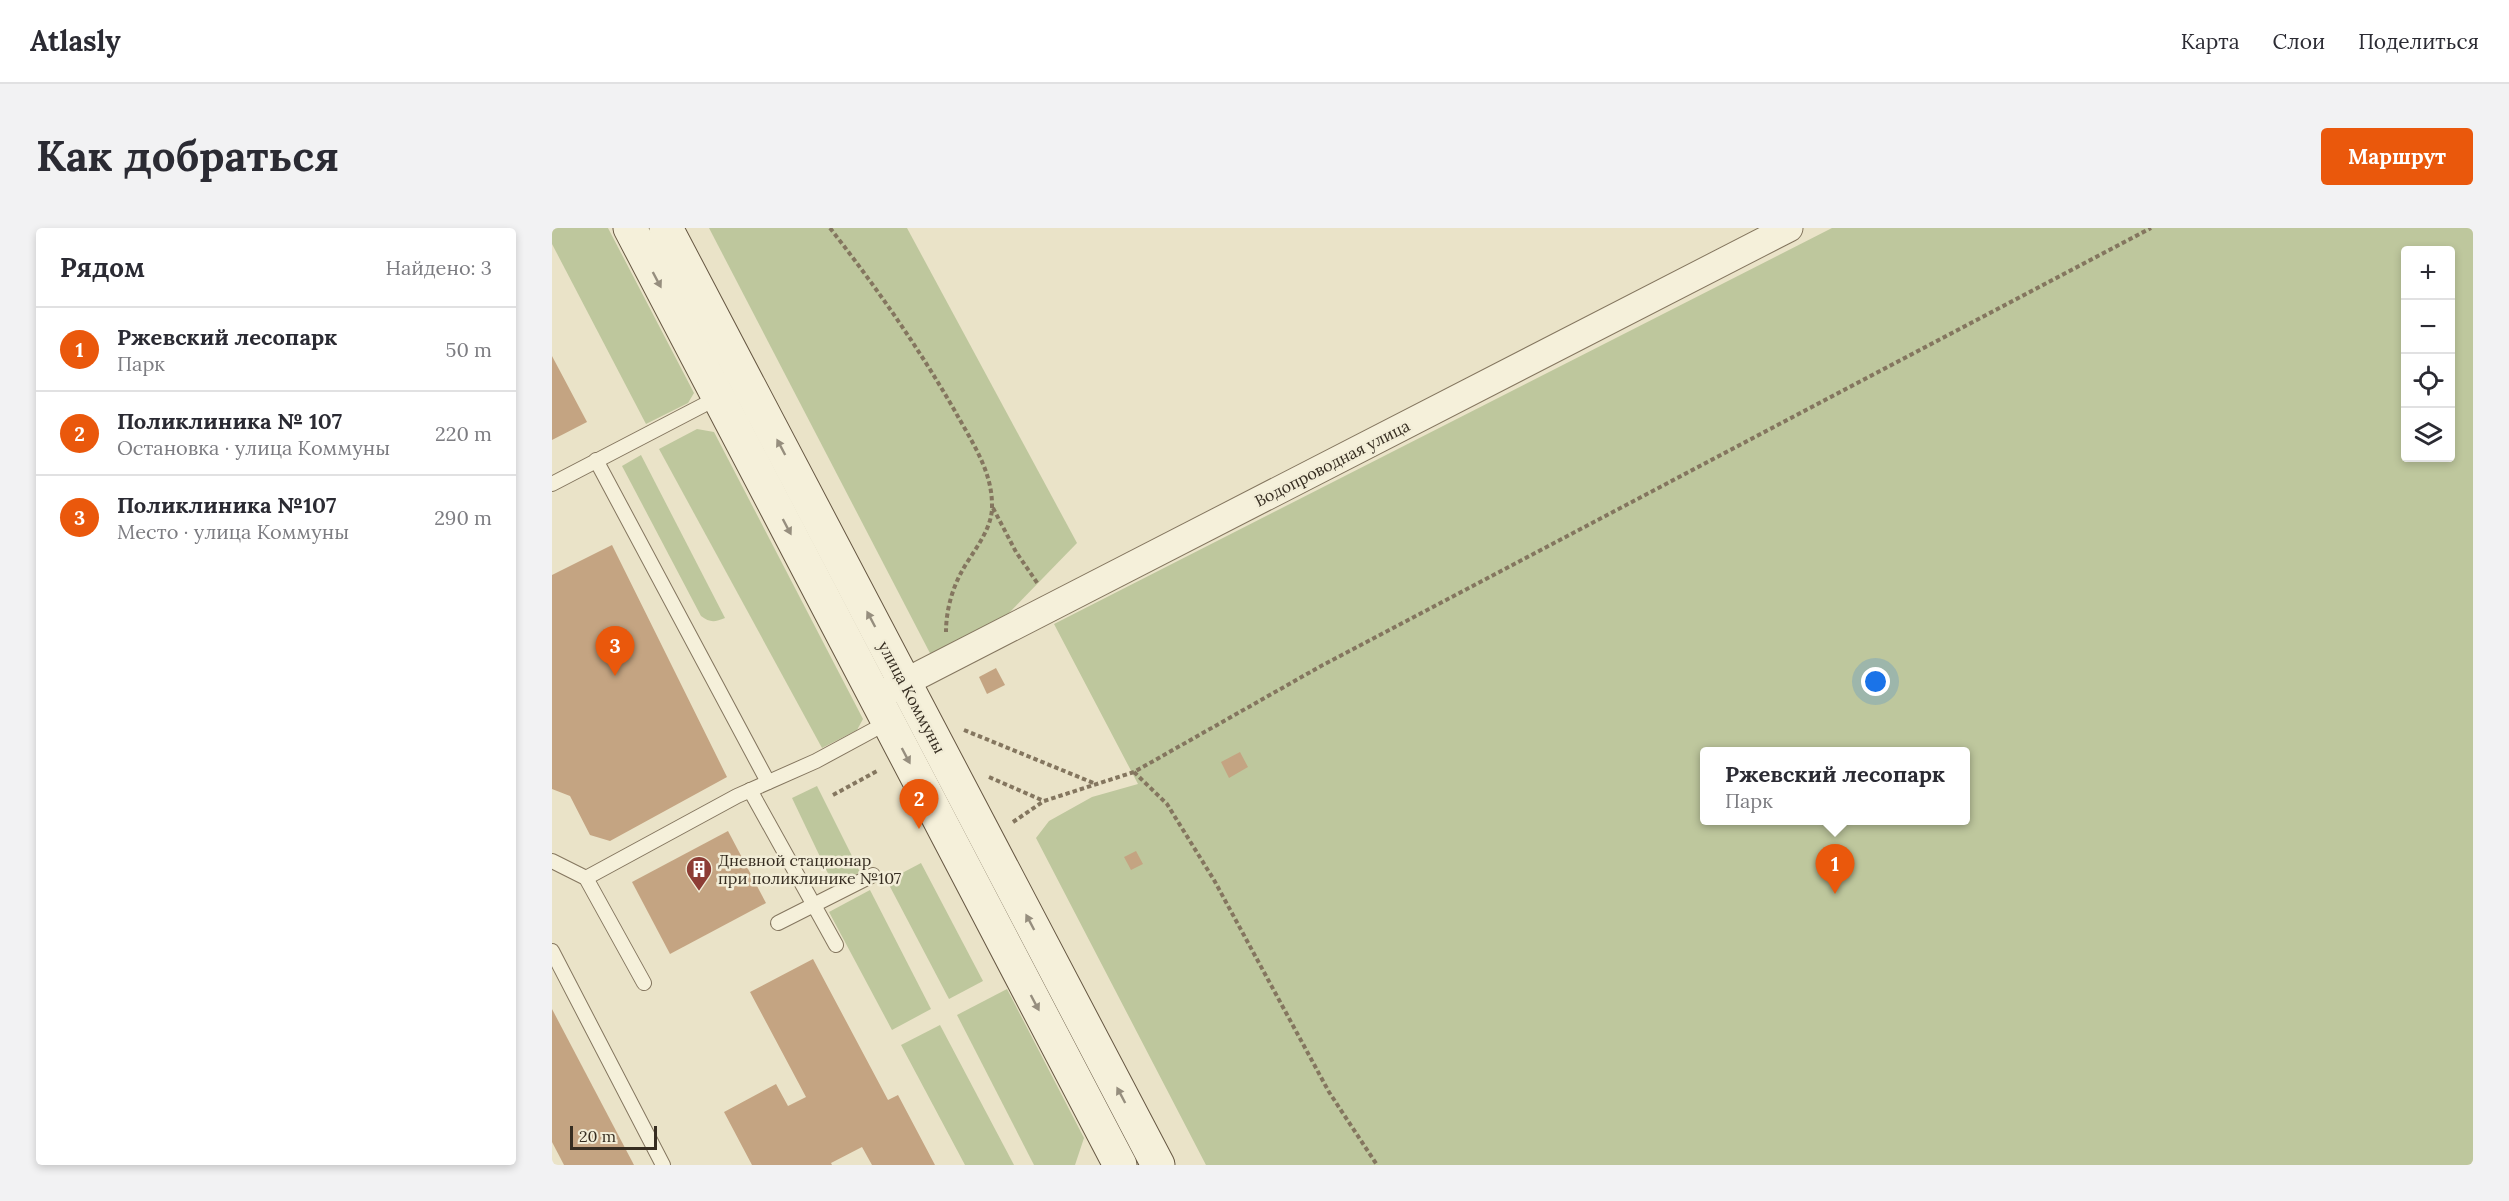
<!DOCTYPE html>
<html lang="ru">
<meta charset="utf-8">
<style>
:root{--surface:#fff;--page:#f2f2f3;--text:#2b2b33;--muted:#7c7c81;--line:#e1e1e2;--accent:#ea580c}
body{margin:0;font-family:Lora,serif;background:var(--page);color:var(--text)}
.controls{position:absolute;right:18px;top:18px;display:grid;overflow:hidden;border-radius:6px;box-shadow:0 3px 9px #0003}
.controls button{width:54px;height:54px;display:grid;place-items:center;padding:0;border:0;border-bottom:2px solid var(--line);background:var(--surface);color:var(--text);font:30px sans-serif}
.scale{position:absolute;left:18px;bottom:15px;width:87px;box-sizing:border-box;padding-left:6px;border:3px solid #362d21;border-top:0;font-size:16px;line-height:21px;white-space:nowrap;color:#362d21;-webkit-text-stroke:4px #f2edd7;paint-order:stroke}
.you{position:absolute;left:1324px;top:454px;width:21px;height:21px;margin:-15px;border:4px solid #fff;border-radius:50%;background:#1a73e8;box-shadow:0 0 0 9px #1a73e833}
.badge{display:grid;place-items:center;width:39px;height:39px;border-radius:50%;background:var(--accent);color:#fff;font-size:20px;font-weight:700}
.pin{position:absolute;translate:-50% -50px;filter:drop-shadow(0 2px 3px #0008)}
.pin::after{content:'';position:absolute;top:32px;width:21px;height:18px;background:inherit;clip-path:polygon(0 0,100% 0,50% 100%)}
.popup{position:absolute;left:1148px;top:519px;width:270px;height:78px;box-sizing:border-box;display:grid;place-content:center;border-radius:6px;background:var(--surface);filter:drop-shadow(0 2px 4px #0005);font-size:20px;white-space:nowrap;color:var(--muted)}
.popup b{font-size:22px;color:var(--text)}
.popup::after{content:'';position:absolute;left:50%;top:100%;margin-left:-12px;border:12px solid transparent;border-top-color:var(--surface)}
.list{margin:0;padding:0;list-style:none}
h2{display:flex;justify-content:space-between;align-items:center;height:78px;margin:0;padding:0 24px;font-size:26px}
h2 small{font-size:20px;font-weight:400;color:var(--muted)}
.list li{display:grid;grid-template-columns:39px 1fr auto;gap:18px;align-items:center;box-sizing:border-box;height:84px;padding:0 24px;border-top:2px solid var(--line)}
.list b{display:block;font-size:22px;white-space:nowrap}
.list p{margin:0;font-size:20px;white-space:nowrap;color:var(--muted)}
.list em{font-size:20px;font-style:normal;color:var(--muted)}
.icon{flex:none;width:33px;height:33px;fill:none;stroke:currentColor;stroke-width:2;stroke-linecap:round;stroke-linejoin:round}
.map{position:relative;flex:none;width:1921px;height:937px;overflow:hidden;border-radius:6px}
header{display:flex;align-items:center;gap:36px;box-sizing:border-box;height:84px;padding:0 30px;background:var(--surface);border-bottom:2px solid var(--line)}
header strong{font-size:28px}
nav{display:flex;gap:33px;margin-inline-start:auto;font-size:21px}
.intro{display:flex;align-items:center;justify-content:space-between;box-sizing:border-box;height:144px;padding:0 36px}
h1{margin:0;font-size:42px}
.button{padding:15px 27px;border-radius:6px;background:var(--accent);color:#fff;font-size:21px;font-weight:700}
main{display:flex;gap:36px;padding:0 36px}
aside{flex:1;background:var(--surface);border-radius:6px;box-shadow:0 3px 9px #0003}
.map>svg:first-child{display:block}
.green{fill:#bec79d;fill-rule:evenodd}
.building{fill:#c4a482}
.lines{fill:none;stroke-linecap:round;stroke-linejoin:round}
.service-casing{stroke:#84765f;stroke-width:16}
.minor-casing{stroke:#84765f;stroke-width:29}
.secondary-casing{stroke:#665742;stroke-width:35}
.path{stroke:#84765f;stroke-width:4;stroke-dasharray:4.5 3;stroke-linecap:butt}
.service{stroke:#f5f0da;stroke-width:14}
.minor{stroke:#f5f0da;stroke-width:27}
.secondary{stroke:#f5f0da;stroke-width:33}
.oneway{fill:#968e7e}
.labels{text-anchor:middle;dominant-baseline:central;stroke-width:5;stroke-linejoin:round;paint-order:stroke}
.street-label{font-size:16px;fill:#362d21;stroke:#f2edd7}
.poi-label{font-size:16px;fill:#362d21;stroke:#f2edd7;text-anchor:start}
</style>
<header>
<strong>Atlasly</strong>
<nav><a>Карта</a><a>Слои</a><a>Поделиться</a></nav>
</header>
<div class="intro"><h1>Как добраться</h1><a class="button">Маршрут</a></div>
<main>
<aside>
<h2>Рядом<small>Найдено: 3</small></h2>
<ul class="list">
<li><span class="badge">1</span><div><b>Ржевский лесопарк</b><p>Парк</p></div><em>50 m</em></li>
<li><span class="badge">2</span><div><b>Поликлиника № 107</b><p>Остановка · улица Коммуны</p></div><em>220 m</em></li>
<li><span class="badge">3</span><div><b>Поликлиника №107</b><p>Место · улица Коммуны</p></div><em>290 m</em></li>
</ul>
</aside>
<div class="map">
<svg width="1921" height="937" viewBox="0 0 1921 937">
<rect width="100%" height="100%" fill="#eae3c8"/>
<g class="green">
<polygon points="0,0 56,0 142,165 136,175 94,196 0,16"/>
<polygon points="157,0 355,0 525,315 453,389 380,429"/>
<path d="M1280 0H1921V937H654L484 610 497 593 540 569 586 556 502 396ZM1854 22H1898V230H1854ZM1152 524H1414V592H1152Z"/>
<polygon points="145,201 162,204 311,491 305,502 270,520 107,221"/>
<path d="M89 227 173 390C163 394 158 395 149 388L70 238Z"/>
<polygon points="265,558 308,644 282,658 240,570"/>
<polygon points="369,635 431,753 397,771 335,653"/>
<polygon points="318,662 379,781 340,802 277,684"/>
<polygon points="455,761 532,910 523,937 482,937 405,787"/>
<polygon points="388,797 462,937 413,937 349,817"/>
</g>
<g class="building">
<polygon points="0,128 35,194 0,212"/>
<polygon points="60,317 175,549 58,613 38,607 18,568 0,561 0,347"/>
<polygon points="444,440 453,457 435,466 427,449"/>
<polygon points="688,524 696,539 677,550 669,534"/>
<polygon points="176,603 214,675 118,726 80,654"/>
<polygon points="584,623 591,636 579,642 572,629"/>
<polygon points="261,731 336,872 346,867 383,937 320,937 310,919 279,935 280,937 200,937 172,884 224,856 236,878 254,869 198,764"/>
<polygon points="0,781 82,937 12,937 0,914"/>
</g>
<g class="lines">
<g class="service-casing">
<g id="service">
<polyline points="44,232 216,554"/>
<polyline points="0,256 167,169"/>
<polyline points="198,562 284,717"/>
<polyline points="0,633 34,650 92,755"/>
<polyline points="34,650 185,568 264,533 338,493"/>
<polyline points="226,695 321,647"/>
<polyline points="0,723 111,937"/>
</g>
</g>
<g class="minor-casing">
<polyline id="minor" points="336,463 1237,0"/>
</g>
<g class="secondary-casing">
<g id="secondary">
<polyline points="78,0 568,937"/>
<polyline points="114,0 606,937"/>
</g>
</g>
<g class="path">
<path d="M278 0C324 59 367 120 404 185 420 214 440 243 440 277 441 301 421 323 410 343 400 361 394 383 394 404"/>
<polyline points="441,280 464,324 486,356"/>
<polyline points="412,502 544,556"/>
<polyline points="582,544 615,576 662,652 777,864 825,937"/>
<polyline points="437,549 492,573"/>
<polyline points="281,567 327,542"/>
<polyline points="461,594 492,573 582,544 769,438 1599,0"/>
</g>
<use href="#service" class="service"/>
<use href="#minor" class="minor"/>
<use href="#secondary" class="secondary"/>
</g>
<defs><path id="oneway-solid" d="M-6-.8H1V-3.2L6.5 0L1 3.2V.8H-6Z" transform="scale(1.5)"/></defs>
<g class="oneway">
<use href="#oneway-solid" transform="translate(105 52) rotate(62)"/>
<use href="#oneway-solid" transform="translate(229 219) rotate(-118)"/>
<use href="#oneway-solid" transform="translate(235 299) rotate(62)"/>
<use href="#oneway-solid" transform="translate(319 391) rotate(-118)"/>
<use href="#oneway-solid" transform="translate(354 528) rotate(62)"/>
<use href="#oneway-solid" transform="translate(478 694) rotate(-118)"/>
<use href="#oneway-solid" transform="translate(483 775) rotate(62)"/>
<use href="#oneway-solid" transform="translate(569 867) rotate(-118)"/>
</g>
<defs>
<g id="building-pin" transform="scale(1.35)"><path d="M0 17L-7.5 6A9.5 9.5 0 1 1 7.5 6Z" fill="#8d3d35" stroke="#f2edd7"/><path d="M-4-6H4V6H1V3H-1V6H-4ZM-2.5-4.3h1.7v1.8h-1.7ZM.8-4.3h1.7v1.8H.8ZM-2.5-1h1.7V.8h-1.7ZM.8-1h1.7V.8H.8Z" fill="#fff"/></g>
</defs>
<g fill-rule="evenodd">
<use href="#building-pin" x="147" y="641"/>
</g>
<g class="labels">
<g class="street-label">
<text transform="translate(780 235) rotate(-27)">Водопроводная улица</text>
<text transform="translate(360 469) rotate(62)">улица Коммуны</text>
</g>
<g class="poi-label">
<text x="166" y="632">Дневной стационар<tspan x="166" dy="18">при поликлинике №107</tspan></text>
</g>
</g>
</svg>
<div class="controls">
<button>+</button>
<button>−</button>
<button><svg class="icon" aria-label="locate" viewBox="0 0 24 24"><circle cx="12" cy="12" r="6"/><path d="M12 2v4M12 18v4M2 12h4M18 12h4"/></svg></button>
<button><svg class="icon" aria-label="layers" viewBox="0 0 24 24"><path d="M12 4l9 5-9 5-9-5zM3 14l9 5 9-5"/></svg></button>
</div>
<div class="scale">20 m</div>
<div class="you"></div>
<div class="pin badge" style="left:1283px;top:666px">1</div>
<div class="popup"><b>Ржевский лесопарк</b>Парк</div>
<div class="pin badge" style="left:367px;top:601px">2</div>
<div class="pin badge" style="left:63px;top:448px">3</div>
</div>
</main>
